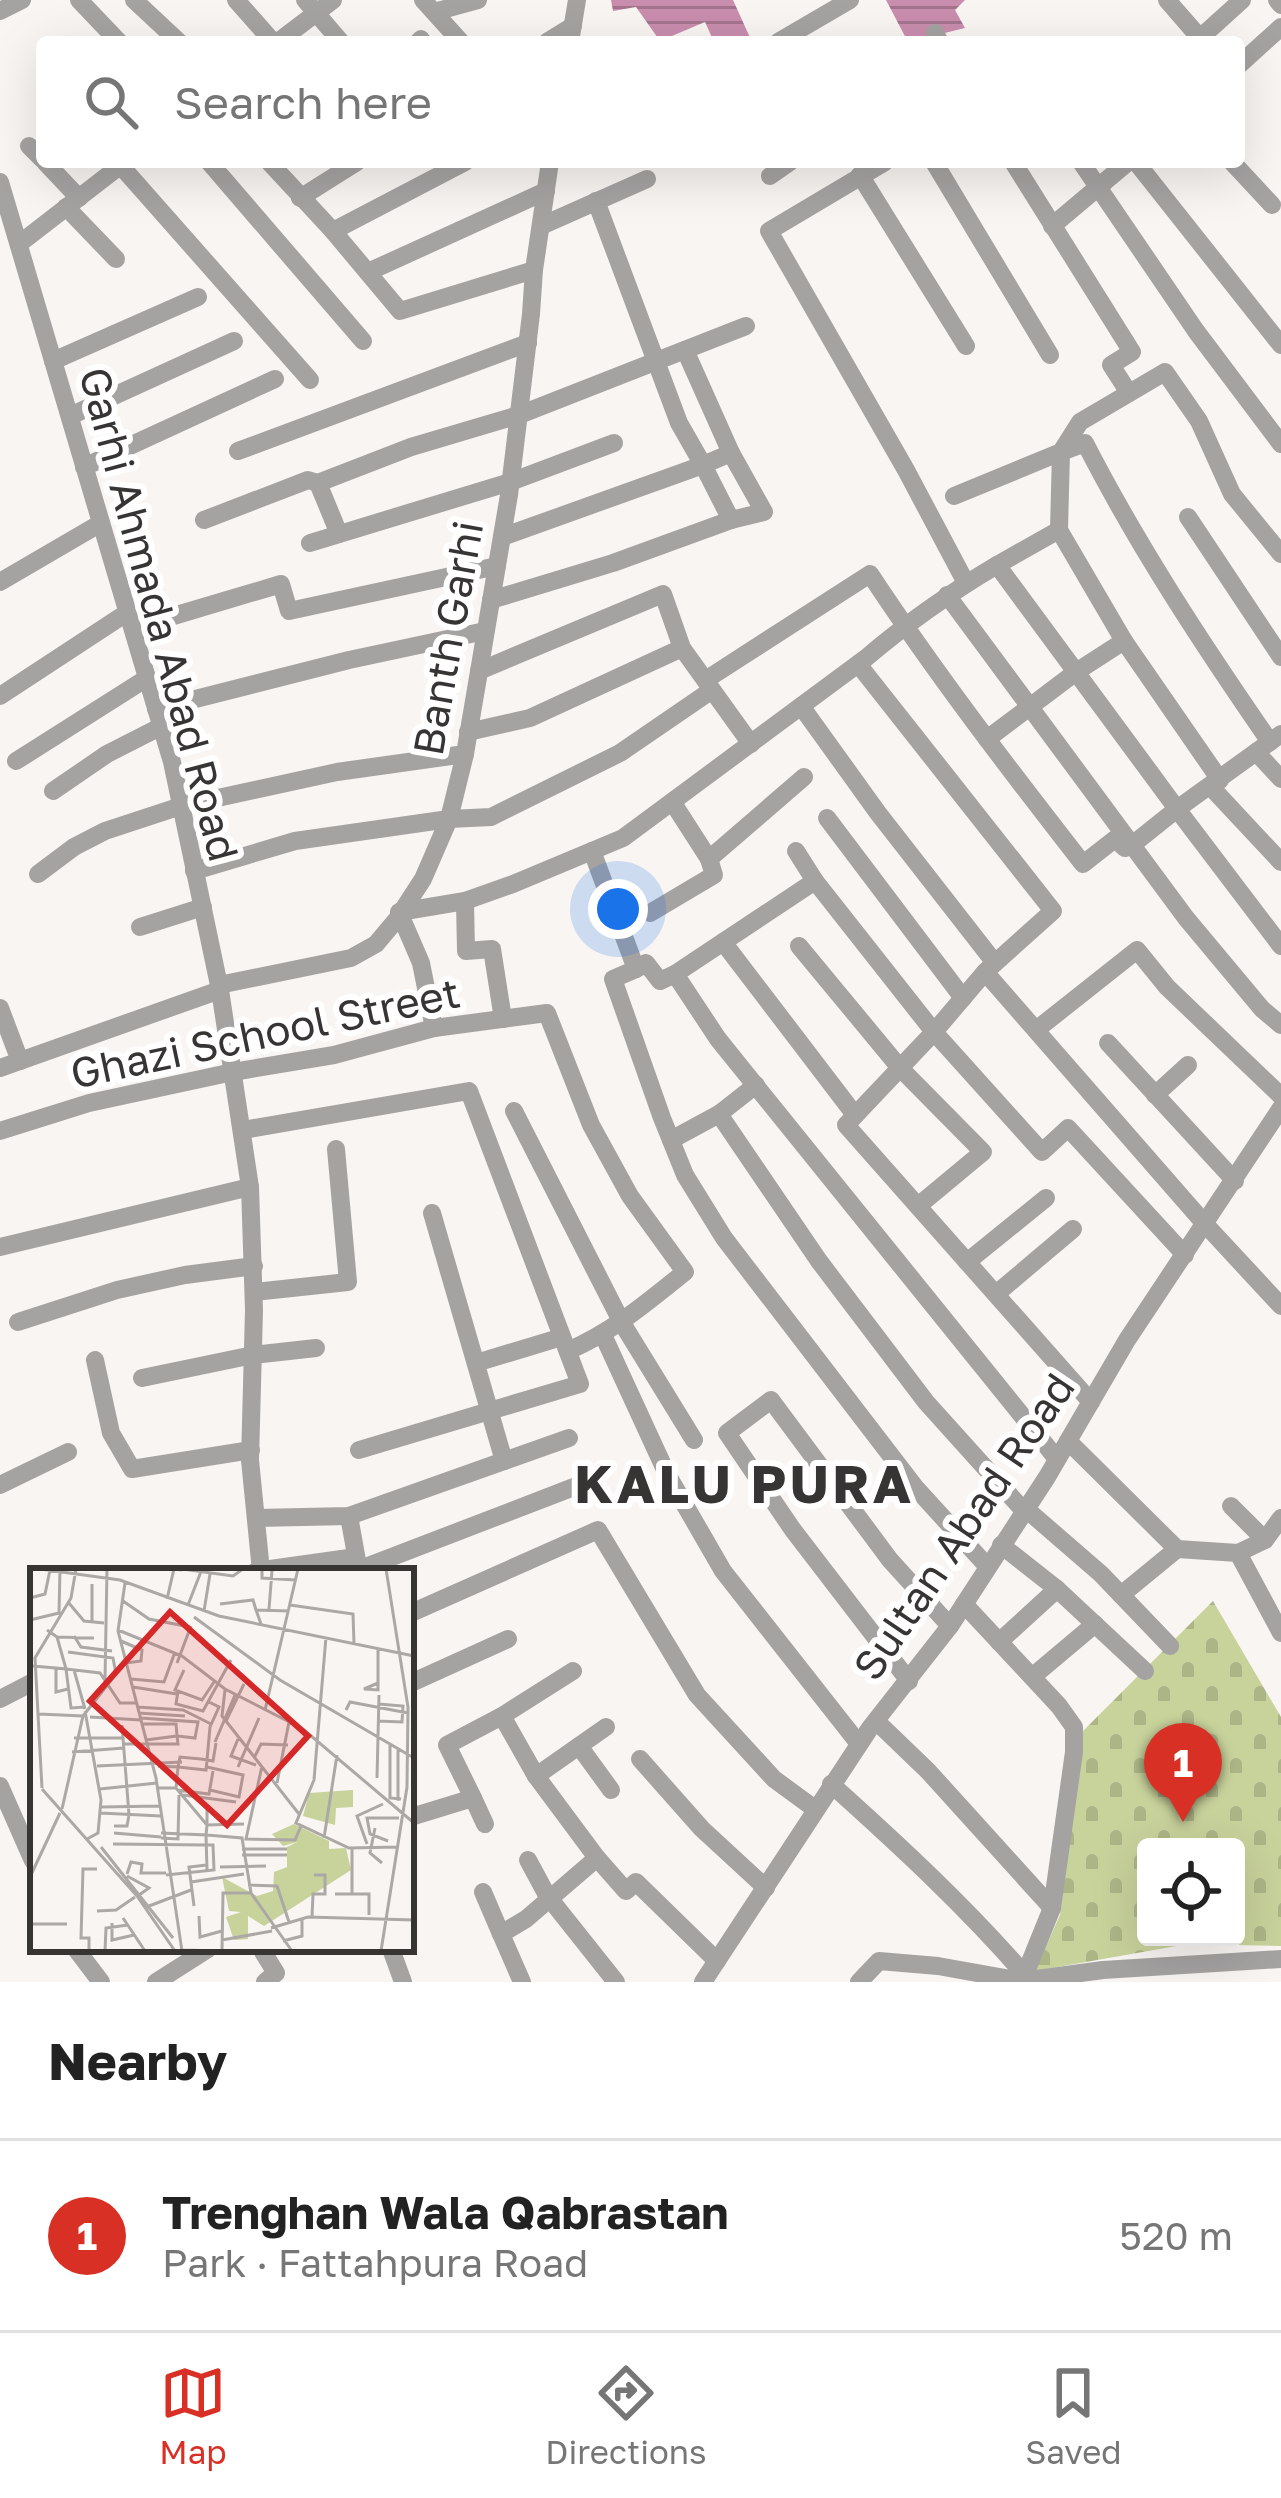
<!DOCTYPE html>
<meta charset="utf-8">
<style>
:root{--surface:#fff;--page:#f2f2f2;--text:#222;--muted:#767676;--line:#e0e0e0;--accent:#d93025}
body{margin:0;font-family:"Golos Text",sans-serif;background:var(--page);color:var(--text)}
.controls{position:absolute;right:36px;bottom:36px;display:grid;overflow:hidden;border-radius:12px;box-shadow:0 12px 48px #0002}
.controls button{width:108px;height:108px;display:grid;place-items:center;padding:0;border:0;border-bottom:3px solid var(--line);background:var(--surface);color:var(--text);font:60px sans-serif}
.you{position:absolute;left:618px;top:909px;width:42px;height:42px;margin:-30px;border:9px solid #fff;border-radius:50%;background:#1a73e8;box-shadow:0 0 0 18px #1a73e833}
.badge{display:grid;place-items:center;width:78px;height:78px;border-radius:50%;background:var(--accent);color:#fff;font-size:39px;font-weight:700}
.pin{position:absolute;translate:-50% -99px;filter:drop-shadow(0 3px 6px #0008)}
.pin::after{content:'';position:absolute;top:63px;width:42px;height:36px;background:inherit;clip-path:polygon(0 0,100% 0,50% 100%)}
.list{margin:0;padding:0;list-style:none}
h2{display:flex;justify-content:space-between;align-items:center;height:156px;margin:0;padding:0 48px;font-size:51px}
h2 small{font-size:39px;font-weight:400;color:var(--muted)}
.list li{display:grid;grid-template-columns:78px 1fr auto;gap:36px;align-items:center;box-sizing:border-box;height:192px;padding:0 48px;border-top:3px solid var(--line)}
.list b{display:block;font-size:45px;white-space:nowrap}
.list p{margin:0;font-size:39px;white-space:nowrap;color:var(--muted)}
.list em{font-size:39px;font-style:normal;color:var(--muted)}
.icon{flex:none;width:66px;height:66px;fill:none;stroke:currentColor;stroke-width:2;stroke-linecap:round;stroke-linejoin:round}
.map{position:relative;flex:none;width:1281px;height:1982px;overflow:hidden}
.search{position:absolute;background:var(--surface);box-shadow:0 12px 48px #0002;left:36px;right:36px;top:36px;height:132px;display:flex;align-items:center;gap:30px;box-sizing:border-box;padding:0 42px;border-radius:12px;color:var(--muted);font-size:45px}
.sheet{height:348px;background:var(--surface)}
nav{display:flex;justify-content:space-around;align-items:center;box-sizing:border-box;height:168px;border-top:3px solid var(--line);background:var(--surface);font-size:33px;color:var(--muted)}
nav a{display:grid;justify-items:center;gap:6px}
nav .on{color:var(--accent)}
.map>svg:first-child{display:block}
.cemetery{fill:url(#cemetery-stones);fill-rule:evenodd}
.water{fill:url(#water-rules)}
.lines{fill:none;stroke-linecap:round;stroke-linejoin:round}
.minor{stroke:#a5a2a2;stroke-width:18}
.labels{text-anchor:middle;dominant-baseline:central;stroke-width:12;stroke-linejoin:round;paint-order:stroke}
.street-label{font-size:42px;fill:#373534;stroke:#fff}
.district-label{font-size:54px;font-weight:bold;letter-spacing:3px;fill:#373534;stroke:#fff}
.inset-road{fill:none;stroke:#aba8a6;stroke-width:3}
.view{fill:#d62828;fill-opacity:0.15;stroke:#d62828;stroke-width:6}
.inset-edge{fill:none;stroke:#373534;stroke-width:6}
</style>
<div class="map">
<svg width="1281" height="1982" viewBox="0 0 1281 1982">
<defs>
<pattern id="cemetery-stones" width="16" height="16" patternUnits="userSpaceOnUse" patternTransform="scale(3)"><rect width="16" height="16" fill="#c8d29b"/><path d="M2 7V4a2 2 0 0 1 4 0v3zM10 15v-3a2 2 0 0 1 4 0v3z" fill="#acb586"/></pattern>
<pattern id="water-rules" width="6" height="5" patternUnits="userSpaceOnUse" patternTransform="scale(3)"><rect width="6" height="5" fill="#c98dae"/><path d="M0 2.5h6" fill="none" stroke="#a4748e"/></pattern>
</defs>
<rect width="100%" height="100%" fill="#f9f5f2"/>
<path class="cemetery" d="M1213 1601 1281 1717V1946L1188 1944 1035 1971 1060 1915 1082 1732ZM1146 1847H1236V1937H1146Z"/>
<g class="water">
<polygon points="611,0 733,0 752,42 714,42 705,22 660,41 636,7 613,11"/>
<polygon points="886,0 965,0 955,10 965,28 908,42"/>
</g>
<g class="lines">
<g class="minor">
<polyline points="79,0 119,42"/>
<polyline points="134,0 179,42"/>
<polyline points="236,0 273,42"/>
<polyline points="305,0 341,42"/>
<polyline points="423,0 461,42"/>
<polyline points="1167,0 1200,38 1242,0"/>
<polyline points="1277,0 1281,5"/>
<polyline points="0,11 22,0"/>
<polyline points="434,12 478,0"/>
<polyline points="935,33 940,42"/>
<polyline points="278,42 333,0"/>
<polyline points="418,42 421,39"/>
<polyline points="547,42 573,26"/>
<polyline points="570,42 577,0"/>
<polyline points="778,42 850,0"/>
<polyline points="1239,65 1281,27"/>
<polyline points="29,146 42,159"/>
<polyline points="45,162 79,198"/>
<polyline points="209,162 363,341"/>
<polyline points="269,162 333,231 400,311 534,270"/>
<polyline points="885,162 769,231 906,470 966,583"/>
<polyline points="934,162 1050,355"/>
<polyline points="1013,162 1132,352 1111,365 1129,393"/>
<polyline points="1081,162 1196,331 1281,444"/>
<polyline points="1136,162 1281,345"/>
<polyline points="1232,162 1272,205"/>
<polyline points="121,166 310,380"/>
<polyline points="860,175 966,346"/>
<polyline points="770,176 790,162"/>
<polyline points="0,182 172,762 220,990 250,1187 254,1310 250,1460 261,1571"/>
<polyline points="300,198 357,162"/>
<polyline points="66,207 116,259"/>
<polyline points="541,226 647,179"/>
<polyline points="1052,226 1128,162"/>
<polyline points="333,231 465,162"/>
<polyline points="19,244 125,162"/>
<polyline points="368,272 546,191"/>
<polyline points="53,361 198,297"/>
<polyline points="70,416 234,341"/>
<polyline points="238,451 528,343"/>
<polyline points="84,467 275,379"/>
<polyline points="318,483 339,534"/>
<polyline points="954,496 1061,452 1080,422 1165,372 1199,421 1232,494 1281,554"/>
<polyline points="1188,517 1281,657"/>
<polyline points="204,520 308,480 318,483 411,447 519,415 746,326"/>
<polyline points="731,520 764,512 731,453"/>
<polyline points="502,537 703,465 679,423 596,201"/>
<polyline points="310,543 510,482 614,443"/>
<polyline points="997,565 1059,530"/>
<polyline points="0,582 101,523"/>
<polyline points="947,595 1186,918 1262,1009 1281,1025"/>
<polyline points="491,600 613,563 731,520 703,465 731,453 685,350"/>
<polyline points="170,617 281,584 289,611 497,566"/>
<polyline points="682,648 751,744"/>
<polyline points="858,664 1053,911 985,972"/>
<polyline points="0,696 128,612"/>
<polyline points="801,706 878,813 995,963"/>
<polyline points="156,709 349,660 485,631"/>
<polyline points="468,732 530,718 682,648 663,594 479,671"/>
<polyline points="1281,734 1177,809 1281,946"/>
<polyline points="987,739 1076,672 1124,641"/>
<polyline points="1256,752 1281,779"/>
<polyline points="16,761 147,678"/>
<path d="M1220 780 1124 641 1059 530 1061 452 1085 443C1139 548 1203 645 1270 742"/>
<polyline points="1210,786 1281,862"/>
<polyline points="53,791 107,754 162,726"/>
<polyline points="827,818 963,998"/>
<polyline points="592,851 636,969 613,979 662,1118 685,1175 724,1238 915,1487 987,1566"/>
<polyline points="796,851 815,881"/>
<polyline points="709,859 804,777"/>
<polyline points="194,871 295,841 449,819 491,817 620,753 712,690"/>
<polyline points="38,874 74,847 105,831 181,806 337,772 465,754"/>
<polyline points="465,901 466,951 492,949 503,1019"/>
<polyline points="650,913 714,875 709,859 673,803"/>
<polyline points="140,927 203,907"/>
<polyline points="723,942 855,1115"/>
<polyline points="799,946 900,1068 983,1152 918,1206"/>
<polyline points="636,969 646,963 660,981 675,974"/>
<polyline points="219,985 351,958 376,944 397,919 423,879 449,819 465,754 509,495 531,314 534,270 550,162"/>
<polyline points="0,1008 20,1061"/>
<path d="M434 1028 421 963 399 912 465 901 513 884 623 838 866 658C908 622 950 593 997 565L1177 809 1132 845 1125 848 1115 839 1083 864C1009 769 936 674 870 574L707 679"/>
<polyline points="1036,1030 1137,950 1167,987 1281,1096"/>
<polyline points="1108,1043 1235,1181"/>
<polyline points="0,1068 220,990"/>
<polyline points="1155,1095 1188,1065"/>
<polyline points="514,1111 622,1323 694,1440"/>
<polyline points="719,1114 756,1085"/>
<polyline points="243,1130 469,1091 580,1384 359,1450"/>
<path d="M0 1131 89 1103 233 1072 334 1055 434 1028 547 1013 591 1125 630 1196 685 1272C645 1304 615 1330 568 1351"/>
<polyline points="671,1140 719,1114 819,1261 926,1402 1024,1511"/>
<polyline points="432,1213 504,1461"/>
<polyline points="0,1247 250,1187"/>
<polyline points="1185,1255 1068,1128 1042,1152 934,1032 985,972 1205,1224 1281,1306"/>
<polyline points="967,1262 1046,1198"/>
<polyline points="254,1292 348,1282 336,1149"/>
<polyline points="996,1294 1073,1229"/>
<polyline points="18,1322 117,1290 185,1275 254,1266"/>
<polyline points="603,1335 667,1474 723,1571 859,1744"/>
<polyline points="95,1360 111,1433 132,1469 251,1450"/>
<polyline points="476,1363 562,1337"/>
<polyline points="142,1378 253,1355 316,1348"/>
<polyline points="1068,1441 1177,1549 1238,1553 1265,1540 1281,1518"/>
<polyline points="1057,1459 718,1039 675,974 815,881 934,1032 846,1125 1091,1402"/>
<polyline points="0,1485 68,1452"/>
<polyline points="1231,1506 1265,1540"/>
<polyline points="1026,1509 1101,1574 1170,1646"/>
<polyline points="349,1516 358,1566"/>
<polyline points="256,1518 349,1516 569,1438"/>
<polyline points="1001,1545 1057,1589 1145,1671"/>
<polyline points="1238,1553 1281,1633"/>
<polyline points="358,1570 579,1485"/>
<polyline points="256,1571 356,1557"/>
<polyline points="1121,1595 1177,1549"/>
<polyline points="964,1604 1059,1706 1074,1727 1074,1752 1052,1908 1022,1982"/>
<polyline points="411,1613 598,1530 697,1695 774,1779 815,1809"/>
<polyline points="999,1642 1057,1589"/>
<polyline points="573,1671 502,1716 536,1776 597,1858"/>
<polyline points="1032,1677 1095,1624"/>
<polyline points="909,1681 793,1530 727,1433 771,1400 890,1560 950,1626"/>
<polyline points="411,1683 508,1639"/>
<polyline points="0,1699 33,1682"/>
<polyline points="876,1721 928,1771 1052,1908"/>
<polyline points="579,1746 611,1790"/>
<polyline points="640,1759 702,1829 766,1888"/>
<polyline points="536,1776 606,1727"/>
<path d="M831 1784C899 1845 965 1906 1025 1975"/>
<polyline points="0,1786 33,1861"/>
<polyline points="473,1798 485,1824"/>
<polyline points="411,1817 473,1798 447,1745 502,1716"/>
<polyline points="528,1860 549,1899"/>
<polyline points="483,1892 501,1934"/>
<polyline points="550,1899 616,1982"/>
<polyline points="76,1949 101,1982"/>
<polyline points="391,1949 403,1982"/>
<polyline points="263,1952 276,1973 265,1982"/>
<polyline points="156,1982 208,1949"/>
<polyline points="522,1982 501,1934 526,1919 597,1858 626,1891 636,1882 717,1961"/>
<polyline points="703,1982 870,1728 950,1626 1047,1477 1127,1340 1281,1108"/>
<polyline points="859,1982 879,1961 938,1966 1022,1981 1103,1970 1281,1959"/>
</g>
</g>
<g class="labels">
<g class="street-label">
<text transform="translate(160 614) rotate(75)">Garhi Ahmada Abad Road</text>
<text transform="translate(447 638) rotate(-80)">Banth Garhi</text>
<text transform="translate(265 1032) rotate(-12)">Ghazi School Street</text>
<text transform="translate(963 1526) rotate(-56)">Sultan Abad Road</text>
</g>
<g class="district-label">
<text x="744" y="1482">KALU PURA</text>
</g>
</g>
<g transform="translate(30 1568)">
<rect width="384" height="384" fill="#f9f5f2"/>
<path d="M323 222V239L306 240 305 257 273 248 279 225ZM264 256 299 273V281L316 280 321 302 234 358 218 348V371L204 372 196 349 211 344 199 343 192 309 227 328 243 323 244 304 257 299V279L267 274 253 278 242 266Z" fill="#c8d29b"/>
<path class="inset-road" d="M10 1 90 12 189 48 384 88M152 1 203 8 213 1M232 1V10L266 12M95 15 88 63 126 210 152 383M0 30 15 26 20 2M137 31 144 1 152 2M93 33 119 51 160 59M38 34 54 53 74 55M190 36 223 32 226 42M158 37 172 1M260 37 323 46 324 75M239 41 242 3M174 43 180 6M164 49 250 112 384 190M0 52 29 45 30 1M62 54V16M231 56 226 42 259 43M17 62 27 69 36 101 70 105 90 135H106M88 62 152 88 195 121 273 161 384 255M44 68 51 79 82 83M27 69 64 70M296 69 284 212 266 255 319 280 367 279M91 73 112 82 111 93 96 95M147 95 161 58M3 98 36 101 41 140 55 139M26 100V124L38 121M44 102 55 141M154 102 145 122 172 132 184 114M101 111 134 114 145 84M75 112 77 1M348 115 334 121 348 122V80M103 119 147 126M195 122 192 148 269 246M148 123 146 136 173 143 201 92M179 134 189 139 180 159 177 192 176 202 148 199 150 189 171 191 183 193 186 175M107 139 153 142 181 156M235 142 268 1M316 142 320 134 378 145M55 143 71 232 68 265 57 271M108 145 155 148M9 146 53 148M60 149 111 152M110 150 168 154 165 170 147 168 146 156H112M196 153 214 116M348 153 372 154 373 138 349 136M44 170H93M208 171 201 188 226 197M185 174 205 127M94 176H148L147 168 116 172M360 177V230L371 231M368 182V233M42 184 94 180M225 188 231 176 258 177M67 198 152 194M128 198 148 199 146 220M232 198 216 271 265 272 271 258M177 199 213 207 209 229 180 222M208 199 229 150M347 210 349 127M247 215 259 154M12 220 5 90 41 30 46 1M128 220H146L177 257 176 267 212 270 221 325 262 383M12 221 107 328 145 383M70 221 127 215M147 222 179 226 183 203M153 227 206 234M71 239 130 238M32 241 53 148 86 106 83 90 38 84M177 242V257L214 256M70 245 131 248M84 258H97L99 247 92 157M345 260 340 285 352 295M84 265 131 269M131 265 176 267 177 302M131 270 148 271 149 227M294 270 307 187M358 273 340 266 337 250H369M83 276 175 277M337 276 327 248 353 236M71 279 143 370M212 281H257M212 287H257M190 299 236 298M97 306 101 294 112 296 111 305H136M136 307 184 302 183 277H176M97 308 119 320 109 327M0 309 30 245M161 314 214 306M218 317 247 318 259 354M322 325V280M305 326H339V347M119 338 161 322M164 338 159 299 177 297M67 343 86 342 105 329M169 348 170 369 192 363M282 349 283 326H295V307H284M93 350 115 383M82 355V372L104 367M0 356H37M241 360 278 349 384 352M192 372 242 363M253 373 272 368V350M152 382 192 383M59 383V370H51L53 301H67M75 383 76 360 98 357M192 383 193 325H221M351 383 377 219 378 139 356 1"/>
<path class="view" d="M140 44 278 168 197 257 60 133Z"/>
<rect width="384" height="384" class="inset-edge"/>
</g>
</svg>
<div class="controls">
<button><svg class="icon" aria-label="locate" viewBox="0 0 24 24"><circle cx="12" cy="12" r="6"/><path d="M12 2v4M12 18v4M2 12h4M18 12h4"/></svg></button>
</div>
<div class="you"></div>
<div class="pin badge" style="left:1183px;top:1822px">1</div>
<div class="search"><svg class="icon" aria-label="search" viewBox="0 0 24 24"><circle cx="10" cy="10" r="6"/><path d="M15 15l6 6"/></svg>Search here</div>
</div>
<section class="sheet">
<h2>Nearby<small></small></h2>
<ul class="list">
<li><span class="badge">1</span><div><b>Trenghan Wala Qabrastan</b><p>Park · Fattahpura Road</p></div><em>520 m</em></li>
</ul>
</section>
<nav>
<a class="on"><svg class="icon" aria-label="map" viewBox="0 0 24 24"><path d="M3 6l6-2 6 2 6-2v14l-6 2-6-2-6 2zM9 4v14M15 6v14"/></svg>Map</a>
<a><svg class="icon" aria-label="directions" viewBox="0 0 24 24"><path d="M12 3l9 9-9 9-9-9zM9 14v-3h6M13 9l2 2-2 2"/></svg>Directions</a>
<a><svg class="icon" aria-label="saved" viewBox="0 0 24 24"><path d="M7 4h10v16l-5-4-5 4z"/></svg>Saved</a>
</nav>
